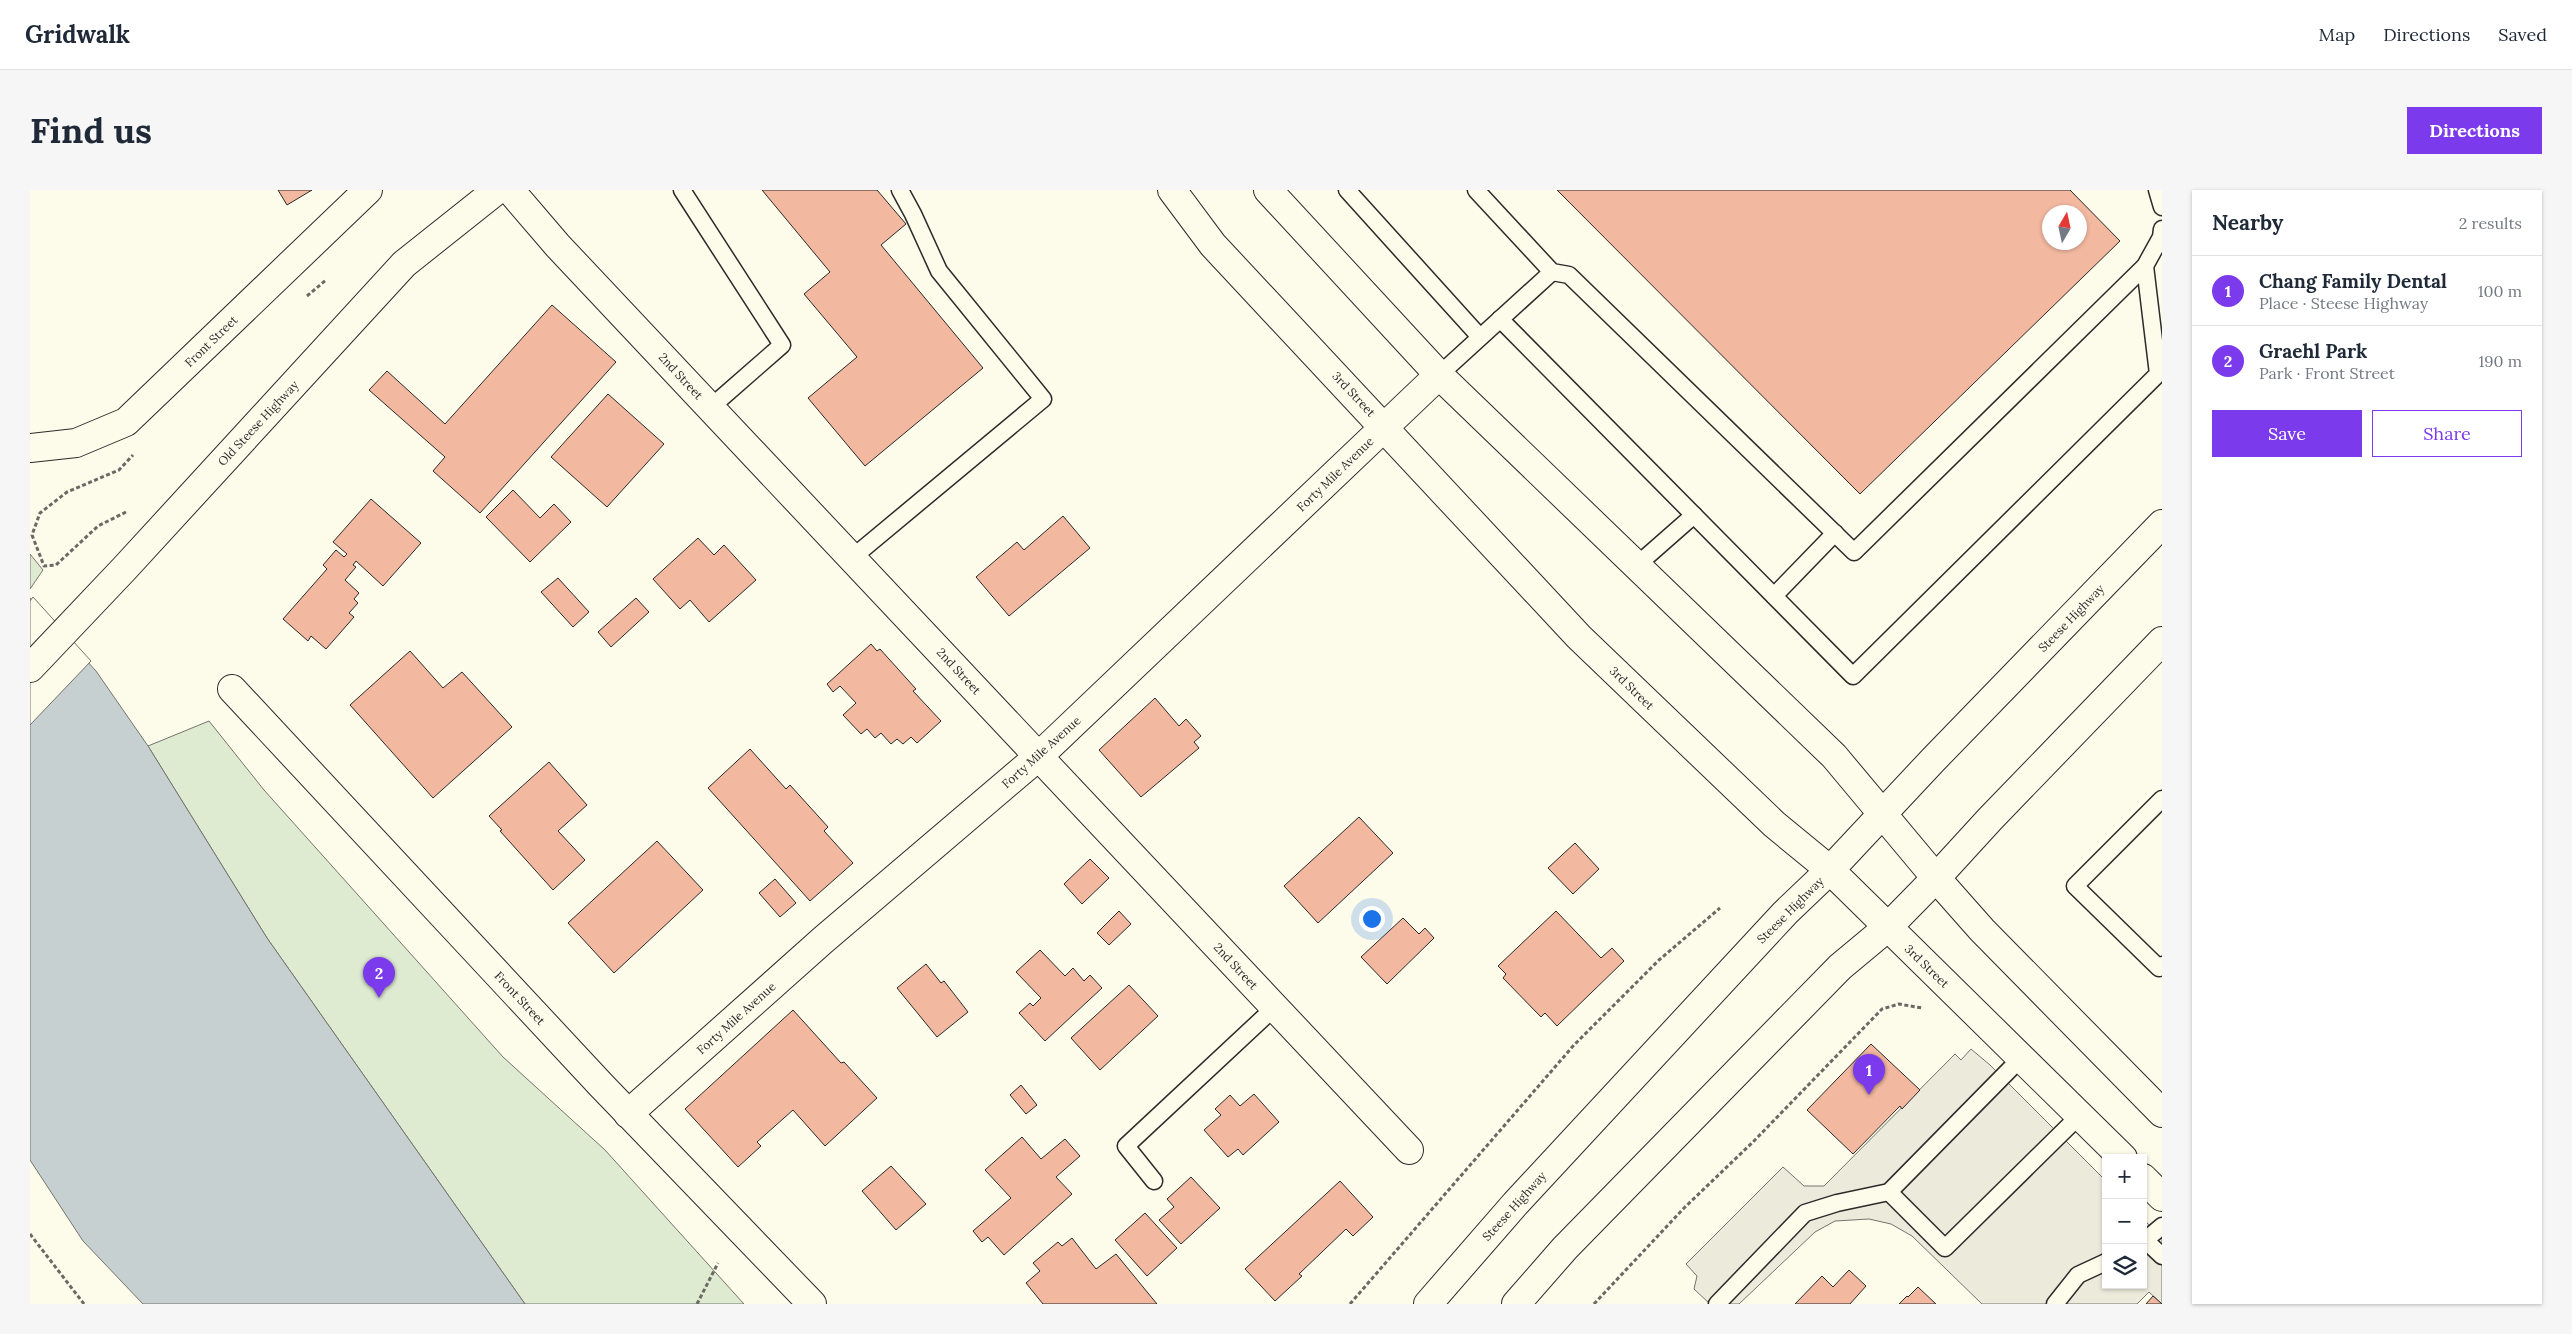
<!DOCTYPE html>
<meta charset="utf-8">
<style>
:root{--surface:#fff;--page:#f6f6f7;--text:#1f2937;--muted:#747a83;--line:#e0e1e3;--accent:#7c3aed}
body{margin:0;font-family:Lora,serif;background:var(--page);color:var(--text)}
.controls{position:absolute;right:15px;bottom:15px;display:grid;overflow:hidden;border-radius:0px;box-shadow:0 1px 4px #0004}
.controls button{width:45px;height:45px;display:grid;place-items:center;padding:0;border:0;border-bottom:1px solid var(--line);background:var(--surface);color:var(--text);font:25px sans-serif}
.compass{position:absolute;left:2012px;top:15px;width:45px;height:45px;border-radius:50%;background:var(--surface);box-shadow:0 1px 4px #0004;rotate:9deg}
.you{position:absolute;left:1341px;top:728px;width:18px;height:18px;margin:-12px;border:4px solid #fff;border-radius:50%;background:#1a73e8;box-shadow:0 0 0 8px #1a73e833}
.badge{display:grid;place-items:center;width:32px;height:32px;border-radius:50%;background:var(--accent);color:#fff;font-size:16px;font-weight:700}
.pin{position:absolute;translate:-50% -41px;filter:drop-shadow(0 1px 2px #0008)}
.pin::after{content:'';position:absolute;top:26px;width:18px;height:15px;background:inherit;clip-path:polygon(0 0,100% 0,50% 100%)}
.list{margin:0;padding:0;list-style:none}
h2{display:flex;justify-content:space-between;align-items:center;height:65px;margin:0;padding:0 20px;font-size:21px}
h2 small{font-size:16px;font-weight:400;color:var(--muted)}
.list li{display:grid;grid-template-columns:32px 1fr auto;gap:15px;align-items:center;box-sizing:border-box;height:70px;padding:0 20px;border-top:1px solid var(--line)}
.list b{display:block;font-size:19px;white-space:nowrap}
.list p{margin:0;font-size:16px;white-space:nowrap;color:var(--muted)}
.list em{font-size:16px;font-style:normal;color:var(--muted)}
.actions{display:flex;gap:10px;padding:15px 20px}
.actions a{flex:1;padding:11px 0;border:1px solid var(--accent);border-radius:0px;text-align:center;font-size:18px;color:var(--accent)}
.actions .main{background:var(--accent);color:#fff}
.icon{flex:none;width:28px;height:28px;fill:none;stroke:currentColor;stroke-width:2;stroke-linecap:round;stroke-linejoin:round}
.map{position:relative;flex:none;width:2132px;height:1114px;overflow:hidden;border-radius:0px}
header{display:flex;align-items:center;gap:30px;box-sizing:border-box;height:70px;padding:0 25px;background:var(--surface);border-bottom:1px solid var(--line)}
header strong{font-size:24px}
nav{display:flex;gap:28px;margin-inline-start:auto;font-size:18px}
.intro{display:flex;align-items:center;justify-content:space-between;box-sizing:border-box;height:120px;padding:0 30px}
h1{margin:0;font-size:35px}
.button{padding:12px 22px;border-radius:0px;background:var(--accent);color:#fff;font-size:18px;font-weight:700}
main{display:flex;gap:30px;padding:0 30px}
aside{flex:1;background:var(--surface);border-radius:0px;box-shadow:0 1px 4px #0004}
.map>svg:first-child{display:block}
.green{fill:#deebd1;stroke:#74746e}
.parking{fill:#eceadb;stroke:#74746e}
.water{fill:#c7d0d0;stroke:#74746e}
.pier{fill:#fdfbea;stroke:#74746e}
.building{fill:#f2b8a0;stroke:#2b2b2b;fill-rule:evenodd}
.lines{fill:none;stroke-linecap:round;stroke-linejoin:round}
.service-casing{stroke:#2b2b2b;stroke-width:19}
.minor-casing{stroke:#2b2b2b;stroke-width:30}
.tertiary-casing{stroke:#2b2b2b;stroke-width:30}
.secondary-casing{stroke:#2b2b2b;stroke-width:30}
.trunk-casing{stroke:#2b2b2b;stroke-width:30}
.path{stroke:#6a6964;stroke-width:3;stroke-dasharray:4 2.5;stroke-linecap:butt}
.service{stroke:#fdfbea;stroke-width:16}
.minor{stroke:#fdfbea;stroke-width:28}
.tertiary{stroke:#fdfbea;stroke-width:28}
.secondary{stroke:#fdfbea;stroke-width:28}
.trunk{stroke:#fdfbea;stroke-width:28}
.labels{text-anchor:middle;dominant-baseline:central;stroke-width:4;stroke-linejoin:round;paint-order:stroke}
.street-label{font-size:12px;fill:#2b2b2b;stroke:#fdfbea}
</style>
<header>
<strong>Gridwalk</strong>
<nav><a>Map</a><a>Directions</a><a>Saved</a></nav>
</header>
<div class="intro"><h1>Find us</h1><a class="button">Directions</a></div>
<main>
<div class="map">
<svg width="2132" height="1114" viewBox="0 0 2132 1114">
<rect width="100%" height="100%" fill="#fdfbea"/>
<g class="green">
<polygon points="0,364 13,380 0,399"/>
<polygon points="179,531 234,600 473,867 575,960 714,1114 495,1114 237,748 118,556"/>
</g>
<polygon class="parking" points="1941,859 1960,875 2076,991 2076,1095 2113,1095 2113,1029 2132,1047 2132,1114 2119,1102 2107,1114 1952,1114 1882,1046 1861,1034 1839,1029 1805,1031 1785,1042 1709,1114 1680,1114 1664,1099 1667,1086 1656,1074 1753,977 1774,996 1794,996 1925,864 1931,870"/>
<polygon class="water" points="0,408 66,481 118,556 237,748 495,1114 113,1114 53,1051 0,970"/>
<polygon class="pier" points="3,407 61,471 0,535 0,411"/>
<g class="building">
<polygon points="248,0 282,0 257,15"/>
<polygon points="732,0 847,0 876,34 851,55 953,178 835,276 778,208 827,167 774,104 800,82"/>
<path d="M1527 0H2040L2090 51 1830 304ZM2020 22H2050V52H2020Z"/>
<polygon points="522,115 586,172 450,323 403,281 415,267 339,200 357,181 415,234"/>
<polygon points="578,204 634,254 577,317 521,267"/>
<polygon points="483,300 510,328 524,314 541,332 500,372 456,327"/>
<polygon points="341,309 391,353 353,396 326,371 323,375 326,377 315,390 329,403 324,409 328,413 319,423 324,427 296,459 281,446 278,451 253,429 297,379 293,375 306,360 314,367 317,364 303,352"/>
<polygon points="1033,326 1060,358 979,426 946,387 987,352 994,360"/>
<polygon points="668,348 684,365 694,355 726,390 679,432 660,410 650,419 623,389"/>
<polygon points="528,388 559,422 543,437 511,402"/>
<polygon points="606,408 619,422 581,457 568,442"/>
<polygon points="841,454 847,461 850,459 886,499 883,501 911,531 887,553 881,547 873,554 867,549 861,554 851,543 845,548 837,539 831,544 813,525 826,513 810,496 803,502 797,494"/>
<polygon points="380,461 413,498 432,482 482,537 403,608 320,515"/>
<polygon points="1125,508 1149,536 1156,529 1171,546 1164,552 1169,558 1111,607 1069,560"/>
<polygon points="720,559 756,599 760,595 798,637 794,641 823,673 780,711 678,598"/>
<polygon points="519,572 557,615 528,641 555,670 523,700 470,641 472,640 459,626"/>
<polygon points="1329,627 1363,663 1288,733 1254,696"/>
<polygon points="627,651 673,700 584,783 538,733"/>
<polygon points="1545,653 1569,679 1543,704 1518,678"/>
<polygon points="1060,669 1079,688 1052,714 1034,694"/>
<polygon points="745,689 766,713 750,727 729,703"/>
<polygon points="1089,721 1101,734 1079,755 1067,743"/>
<polygon points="1526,721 1571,768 1582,758 1594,771 1527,836 1515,823 1511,827 1473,788 1476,784 1468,776"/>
<polygon points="1373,728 1389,744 1395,738 1404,748 1357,794 1331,767"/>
<polygon points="1010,760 1035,786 1043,778 1054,791 1060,785 1072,798 1015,851 989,823 1000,813 1003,816 1011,808 986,782"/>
<polygon points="896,774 911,793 914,791 938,822 907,847 867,798"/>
<polygon points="1099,795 1128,826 1070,880 1041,848"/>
<polygon points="763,820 811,873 814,872 847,908 795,956 763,920 727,952 731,956 708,977 655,919"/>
<polygon points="1841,854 1890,900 1872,919 1870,916 1823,964 1777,920"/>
<polygon points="991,895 1007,915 996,924 980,905"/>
<polygon points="1224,904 1249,932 1213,965 1208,959 1198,967 1174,940 1191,925 1185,919 1200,905 1210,916"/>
<polygon points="992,947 1011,969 1035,949 1050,966 1026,987 1042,1004 974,1065 958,1047 952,1052 943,1041 981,1008 955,980"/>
<polygon points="861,976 896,1014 866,1040 832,1001"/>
<polygon points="1161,987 1190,1018 1151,1054 1129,1030 1144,1017 1137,1009"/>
<polygon points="1310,991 1343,1027 1323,1046 1316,1039 1269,1084 1272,1086 1245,1111 1215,1079"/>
<polygon points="1115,1023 1147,1058 1117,1086 1085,1050"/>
<polygon points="1042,1048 1066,1079 1086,1064 1127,1114 1013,1114 996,1093 1010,1081 1003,1073 1028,1052 1032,1056"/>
<polygon points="1819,1080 1836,1096 1820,1114 1765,1114 1792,1086 1803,1097"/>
<polygon points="1888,1097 1906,1114 1869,1114 1877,1106 1878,1107"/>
<polygon points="2123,1106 2132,1114 2116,1114"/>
</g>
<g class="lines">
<g class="service-casing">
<g id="service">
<polyline points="652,0 752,155 680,218"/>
<polyline points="1317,0 1450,147"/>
<polyline points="1446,0 1522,82 1539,85 1824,362 2115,76 2131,47 2132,39"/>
<polyline points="2127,0 2132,17"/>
<polyline points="1470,129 1823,486 2128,184 2115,76"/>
<polyline points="1409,185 1522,82"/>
<polyline points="822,368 1013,209 909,81 883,24 870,0"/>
<polyline points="1606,376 1664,325"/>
<polyline points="1744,406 1805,343"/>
<polyline points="2132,609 2045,696 2129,778 2132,775"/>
<polyline points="1124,991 1096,956 1245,817"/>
<polyline points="1859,1002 1915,1058 2050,925"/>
<polyline points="2116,1051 2132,1066"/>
<polyline points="2113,1052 2132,1036"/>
<polyline points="1687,1114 1775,1023 1807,1013 1859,1002 1992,867"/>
<polyline points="2025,1114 2048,1085 2076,1072"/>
</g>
</g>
<g class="minor-casing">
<g id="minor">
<polyline points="480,0 528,56 1379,960"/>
<polyline points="0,258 46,253 96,232 338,0"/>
<polyline points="202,499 571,895 782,1114"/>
<polyline points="598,924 793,750 1009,566 1409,185"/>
</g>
</g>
<g class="tertiary-casing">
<g id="tertiary">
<polyline points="1906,688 1952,740 2132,923"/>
<polyline points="1858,737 2093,968"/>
<polyline points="2113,988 2132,1007"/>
</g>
</g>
<g class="secondary-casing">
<g id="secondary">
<polyline points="1142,0 1183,55 1549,447 1744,634 1800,680 1858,737"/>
<polyline points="1238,0 1409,185 1804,566 1906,688"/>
<polyline points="0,478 94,379 374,74 467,0"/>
</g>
</g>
<g class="trunk-casing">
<g id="trunk">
<polyline points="1398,1114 1485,1014 1755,723 1800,680 1903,570 2132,334"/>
<polyline points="1486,1114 1535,1058 1810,777 1858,737 1906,688 1960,629 2132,451"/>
</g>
</g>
<g class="path">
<polyline points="277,106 296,90"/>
<polyline points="96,322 68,336 26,375 14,376 2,345 10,323 37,302 89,280 103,265"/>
<polyline points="0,1044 54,1114"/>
<polyline points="667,1114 688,1073"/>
<polyline points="1320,1114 1544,855 1629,770 1690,718"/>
<polyline points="1564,1114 1654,1018 1723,952 1852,819 1869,814 1892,818"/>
</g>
<use href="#service" class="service"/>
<use href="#minor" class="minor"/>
<use href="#tertiary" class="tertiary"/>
<use href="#secondary" class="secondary"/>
<use href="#trunk" class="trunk"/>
</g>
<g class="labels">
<g class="street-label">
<text transform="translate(181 151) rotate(-44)">Front Street</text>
<text transform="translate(651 186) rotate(47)">2nd Street</text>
<text transform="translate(1324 204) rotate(47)">3rd Street</text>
<text transform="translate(228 233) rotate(-47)">Old Steese Highway</text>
<text transform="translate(1305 284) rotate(-44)">Forty Mile Avenue</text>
<text transform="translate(2041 428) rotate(-46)">Steese Highway</text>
<text transform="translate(929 481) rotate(47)">2nd Street</text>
<text transform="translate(1602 498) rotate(44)">3rd Street</text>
<text transform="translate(1011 562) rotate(-42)">Forty Mile Avenue</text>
<text transform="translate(1760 720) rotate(-45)">Steese Highway</text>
<text transform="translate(1206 776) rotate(47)">2nd Street</text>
<text transform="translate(1897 776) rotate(44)">3rd Street</text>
<text transform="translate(490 808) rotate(47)">Front Street</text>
<text transform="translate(706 828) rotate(-42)">Forty Mile Avenue</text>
<text transform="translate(1484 1016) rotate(-48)">Steese Highway</text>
</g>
</g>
</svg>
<div class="controls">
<button>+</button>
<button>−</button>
<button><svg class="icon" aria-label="layers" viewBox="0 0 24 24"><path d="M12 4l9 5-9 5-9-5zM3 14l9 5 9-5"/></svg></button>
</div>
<svg class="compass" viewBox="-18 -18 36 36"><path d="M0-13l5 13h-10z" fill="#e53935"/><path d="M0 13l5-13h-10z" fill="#747a83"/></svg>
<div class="you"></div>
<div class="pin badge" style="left:1839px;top:905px">1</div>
<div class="pin badge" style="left:349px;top:808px">2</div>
</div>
<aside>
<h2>Nearby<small>2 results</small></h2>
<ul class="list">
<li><span class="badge">1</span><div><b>Chang Family Dental</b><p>Place · Steese Highway</p></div><em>100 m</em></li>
<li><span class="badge">2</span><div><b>Graehl Park</b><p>Park · Front Street</p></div><em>190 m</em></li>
</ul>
<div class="actions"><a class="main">Save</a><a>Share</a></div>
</aside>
</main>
